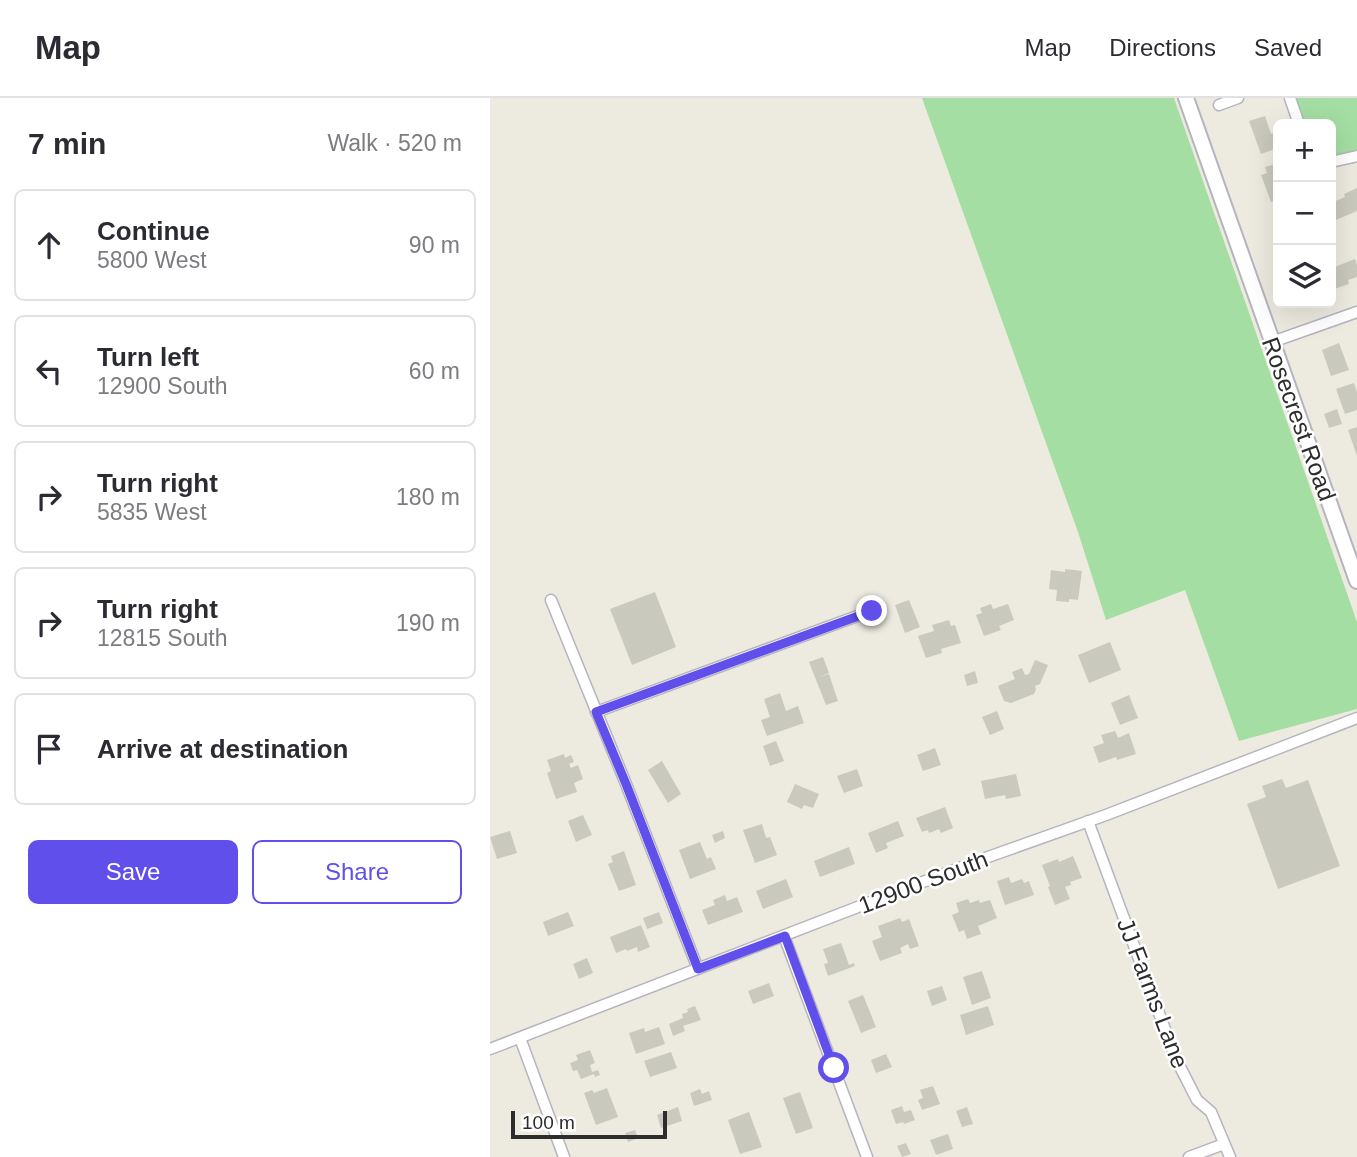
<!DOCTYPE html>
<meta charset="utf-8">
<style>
:root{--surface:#fff;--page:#f7f7f7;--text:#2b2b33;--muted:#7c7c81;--line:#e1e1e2;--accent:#604feb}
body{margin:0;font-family:Arial,sans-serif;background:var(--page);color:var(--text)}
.controls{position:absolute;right:21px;top:21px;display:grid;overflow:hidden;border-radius:10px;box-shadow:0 7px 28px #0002}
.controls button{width:63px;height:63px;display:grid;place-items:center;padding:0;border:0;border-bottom:2px solid var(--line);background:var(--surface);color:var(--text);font:35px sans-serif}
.scale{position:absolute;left:21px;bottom:18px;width:156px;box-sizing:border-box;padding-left:7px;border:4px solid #2d2d2d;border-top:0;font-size:19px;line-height:24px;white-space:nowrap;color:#2d2d2d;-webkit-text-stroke:5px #fff;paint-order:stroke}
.stop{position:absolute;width:21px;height:21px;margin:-16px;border:5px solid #604feb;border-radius:50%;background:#fff}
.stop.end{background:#604feb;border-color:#fff;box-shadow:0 2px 7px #0008}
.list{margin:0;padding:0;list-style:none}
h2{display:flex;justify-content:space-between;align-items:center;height:91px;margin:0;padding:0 28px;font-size:30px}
h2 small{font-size:23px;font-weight:400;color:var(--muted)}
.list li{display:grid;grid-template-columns:46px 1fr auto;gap:21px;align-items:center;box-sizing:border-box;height:112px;margin:0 14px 14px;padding:0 14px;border:2px solid var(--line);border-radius:10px}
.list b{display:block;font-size:26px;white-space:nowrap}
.list p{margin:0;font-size:23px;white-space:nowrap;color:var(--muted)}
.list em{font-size:23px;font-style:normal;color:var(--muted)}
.actions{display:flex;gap:14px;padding:21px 28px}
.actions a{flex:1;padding:16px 0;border:2px solid var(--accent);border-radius:10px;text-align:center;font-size:24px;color:var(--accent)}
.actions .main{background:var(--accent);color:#fff}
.icon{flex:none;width:38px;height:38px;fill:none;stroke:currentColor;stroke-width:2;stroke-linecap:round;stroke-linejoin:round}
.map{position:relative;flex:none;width:867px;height:1059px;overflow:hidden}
header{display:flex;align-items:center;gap:42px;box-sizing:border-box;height:98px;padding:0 35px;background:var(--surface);border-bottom:2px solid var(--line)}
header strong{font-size:33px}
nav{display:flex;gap:38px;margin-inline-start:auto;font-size:24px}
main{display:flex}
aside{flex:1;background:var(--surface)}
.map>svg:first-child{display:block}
.green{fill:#a4dea2}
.building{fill:#c9c9be}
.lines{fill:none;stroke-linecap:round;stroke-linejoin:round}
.street-casing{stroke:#b5b4bf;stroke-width:13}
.secondary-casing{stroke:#b5b4bf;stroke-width:18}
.street{stroke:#fff;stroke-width:10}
.secondary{stroke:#fff;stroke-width:14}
.route{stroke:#604feb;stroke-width:9}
.labels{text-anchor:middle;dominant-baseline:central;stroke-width:5;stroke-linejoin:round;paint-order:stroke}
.street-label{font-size:24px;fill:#2d2d2d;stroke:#fff}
</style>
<header>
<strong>Map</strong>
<nav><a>Map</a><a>Directions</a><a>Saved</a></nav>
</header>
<main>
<aside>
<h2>7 min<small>Walk · 520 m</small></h2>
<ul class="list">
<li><svg class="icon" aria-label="ahead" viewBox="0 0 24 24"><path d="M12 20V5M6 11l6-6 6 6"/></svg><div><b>Continue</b><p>5800 West</p></div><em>90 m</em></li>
<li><svg class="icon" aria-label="left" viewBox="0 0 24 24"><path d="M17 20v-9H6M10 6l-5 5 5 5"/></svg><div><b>Turn left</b><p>12900 South</p></div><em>60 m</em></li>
<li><svg class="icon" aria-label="right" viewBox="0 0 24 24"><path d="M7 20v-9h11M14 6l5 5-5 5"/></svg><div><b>Turn right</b><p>5835 West</p></div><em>180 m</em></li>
<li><svg class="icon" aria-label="right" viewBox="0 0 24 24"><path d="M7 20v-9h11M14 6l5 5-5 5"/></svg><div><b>Turn right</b><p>12815 South</p></div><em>190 m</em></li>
<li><svg class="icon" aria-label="arrive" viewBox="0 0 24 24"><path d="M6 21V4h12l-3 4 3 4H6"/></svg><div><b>Arrive at destination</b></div></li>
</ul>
<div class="actions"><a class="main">Save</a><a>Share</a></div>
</aside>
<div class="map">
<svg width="867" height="1059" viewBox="0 0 867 1059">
<rect width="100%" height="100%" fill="#edebe0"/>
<g class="green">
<polygon points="432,0 684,0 867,524 867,611 749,643 695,492 616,522 588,434"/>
<polygon points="800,0 867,0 867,58 841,64 841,26 809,26"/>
</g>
<g class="building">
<polygon points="775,18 781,36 785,34 788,50 771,56 759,23"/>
<polygon points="785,66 788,74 788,101 781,104 771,77 777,75 775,69"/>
<polygon points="867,90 867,113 846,122 841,105 855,99 854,96"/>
<polygon points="865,161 867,167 867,179 858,182 859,186 844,191 841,183 841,180 845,178 842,170"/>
<polygon points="849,245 859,272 841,278 832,252"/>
<polygon points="864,285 867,294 867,312 855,316 846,291"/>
<polygon points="847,311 852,326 839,330 834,316"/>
<polygon points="867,329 867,358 858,332"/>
<polygon points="575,471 592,473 588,502 579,501 579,504 566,503 567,492 559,491 561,472 575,474"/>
<polygon points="165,494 186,549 142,567 120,511"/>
<polygon points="419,502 430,529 415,535 405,507"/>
<polygon points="501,506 503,511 518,506 524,522 509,528 511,532 494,538 486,517 492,515 490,510"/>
<polygon points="459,522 461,528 465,527 471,545 451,551 452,555 436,560 428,538 444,533 442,527"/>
<polygon points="620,544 631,572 599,585 588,557"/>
<polygon points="333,559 339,575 329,579 339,576 348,603 336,607 319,564"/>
<polygon points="545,562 558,567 550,586 545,588 546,591 544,596 521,605 514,603 508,588 525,581 522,574 532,570 535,577 539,576"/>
<polygon points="485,573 488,585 477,588 474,577"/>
<polygon points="290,595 296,613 308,608 314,625 277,638 271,622 280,619 274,601"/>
<polygon points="639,597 648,620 630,627 621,605"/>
<polygon points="507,613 514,631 500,637 492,619"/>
<polygon points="625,633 628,640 639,635 646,656 627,662 626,659 609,665 603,649 614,645 611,637"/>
<polygon points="286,643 294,663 280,668 273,648"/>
<polygon points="445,650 451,667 433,673 427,657"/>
<polygon points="74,656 75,660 81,657 84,664 79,666 81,670 88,667 93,681 84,685 87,694 66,701 57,675 61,673 57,662"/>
<polygon points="172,663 191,696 178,705 158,672"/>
<polygon points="367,671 373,688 354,695 347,678"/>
<polygon points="526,676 531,698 516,701 515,697 495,701 491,683"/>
<polygon points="792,681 796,690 818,682 850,768 788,791 757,706 776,699 772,688"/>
<polygon points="305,686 329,696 323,710 314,707 312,711 297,704"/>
<polygon points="455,709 463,730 451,735 449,731 439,735 438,732 432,734 426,720"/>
<polygon points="93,717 102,737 86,744 78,723"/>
<polygon points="408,723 414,738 396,745 398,750 386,755 378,735"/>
<polygon points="272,726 276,740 280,739 287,757 265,765 253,732"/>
<polygon points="20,733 27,755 7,761 0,739"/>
<polygon points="233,733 235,740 225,745 222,737"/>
<polygon points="210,744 217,761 221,759 226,771 200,781 189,752"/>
<polygon points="359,749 365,766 330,779 324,763"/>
<polygon points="134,753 146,787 129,793 118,766 123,764 121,758"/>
<polygon points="583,758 592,780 580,784 581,787 575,789 580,801 565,807 558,789 560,788 552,767 568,761 569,764"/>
<polygon points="519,779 521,785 532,781 534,785 539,783 544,797 515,807 507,783"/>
<polygon points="296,781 303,799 273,811 266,793"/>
<polygon points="235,797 237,803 247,799 253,814 218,827 212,812 225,807 223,802"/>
<polygon points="478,801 480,805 489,802 490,805 500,802 507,820 488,828 491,836 477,841 474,832 469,834 462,817 469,814 466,805"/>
<polygon points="78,814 84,828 58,838 53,824"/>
<polygon points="169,814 173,825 157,831 153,820"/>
<polygon points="410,820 412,824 419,821 429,848 420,851 418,846 410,850 412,855 390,863 382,843 392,839 388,828"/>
<polygon points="151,827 160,849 148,854 147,849 137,853 136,851 126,855 120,839"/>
<polygon points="351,845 359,867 364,865 365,868 338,878 334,866 338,865 333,851"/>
<polygon points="97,860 103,875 89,881 83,866"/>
<polygon points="492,873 501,900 482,907 473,879"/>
<polygon points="279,885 284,898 263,906 258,893"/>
<polygon points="452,888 457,902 442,908 437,893"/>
<polygon points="373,897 386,929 371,935 358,903"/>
<polygon points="205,908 211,922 193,928 195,933 183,938 179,926 193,920 192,916 198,914 197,911"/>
<polygon points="498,908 504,927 476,937 470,917"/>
<polygon points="169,929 175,946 146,956 139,935 154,930 155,934"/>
<polygon points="100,952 105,965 100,967 102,974 108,972 110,977 105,979 104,976 91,981 87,972 83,973 80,965 88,962 86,957"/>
<polygon points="181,954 187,970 160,979 154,963"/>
<polygon points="396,956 402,969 386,975 381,962"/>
<polygon points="443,988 450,1006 432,1012 428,1002 433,1000 430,992"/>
<polygon points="117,990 128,1019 106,1027 94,995 102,992 104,995"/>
<polygon points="210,991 212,996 219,993 222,1002 204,1008 200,995"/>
<polygon points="310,994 323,1030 306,1036 293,1000"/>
<polygon points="412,1008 414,1014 421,1012 425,1022 414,1026 413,1024 406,1026 401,1012"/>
<polygon points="188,1009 192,1023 171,1030 167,1017"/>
<polygon points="477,1009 483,1026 472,1029 466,1013"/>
<polygon points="259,1014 272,1049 250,1056 238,1022"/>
<polygon points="145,1032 148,1040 138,1044 135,1035"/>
<polygon points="458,1036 463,1051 446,1057 440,1042"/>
<polygon points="416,1045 421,1056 412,1059 407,1048"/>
</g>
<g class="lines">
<g class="street-casing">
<g id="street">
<polyline points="800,0 809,26"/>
<polyline points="729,7 748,0"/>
<polyline points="841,64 867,58"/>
<polyline points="782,244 867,214"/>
<polyline points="61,502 136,686 208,871"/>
<polyline points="106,614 381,513"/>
<polyline points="598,723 686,961 707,1002 721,1014 740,1059"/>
<polyline points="294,838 377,1059"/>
<polyline points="30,940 74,1059"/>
<polyline points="0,951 334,822 498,759 616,717 867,620"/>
<polyline points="699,1059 734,1046"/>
</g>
</g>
<g class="secondary-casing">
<polyline id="secondary" points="696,0 867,483"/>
</g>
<use href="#street" class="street"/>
<use href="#secondary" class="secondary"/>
</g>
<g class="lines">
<polyline class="route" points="344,970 295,838 208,871 136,686 106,614 382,513"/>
</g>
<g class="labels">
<g class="street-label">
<text transform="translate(809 321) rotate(70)">Rosecrest Road</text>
<text transform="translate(433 784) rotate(-21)">12900 South</text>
<text transform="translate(663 895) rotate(69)">JJ Farms Lane</text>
</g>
</g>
</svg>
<div class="controls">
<button>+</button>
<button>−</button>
<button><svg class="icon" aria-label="layers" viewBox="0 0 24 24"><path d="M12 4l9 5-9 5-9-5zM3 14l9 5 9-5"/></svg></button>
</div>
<div class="scale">100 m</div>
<div class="stop" style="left:344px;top:970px"></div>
<div class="stop end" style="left:382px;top:513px"></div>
</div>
</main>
